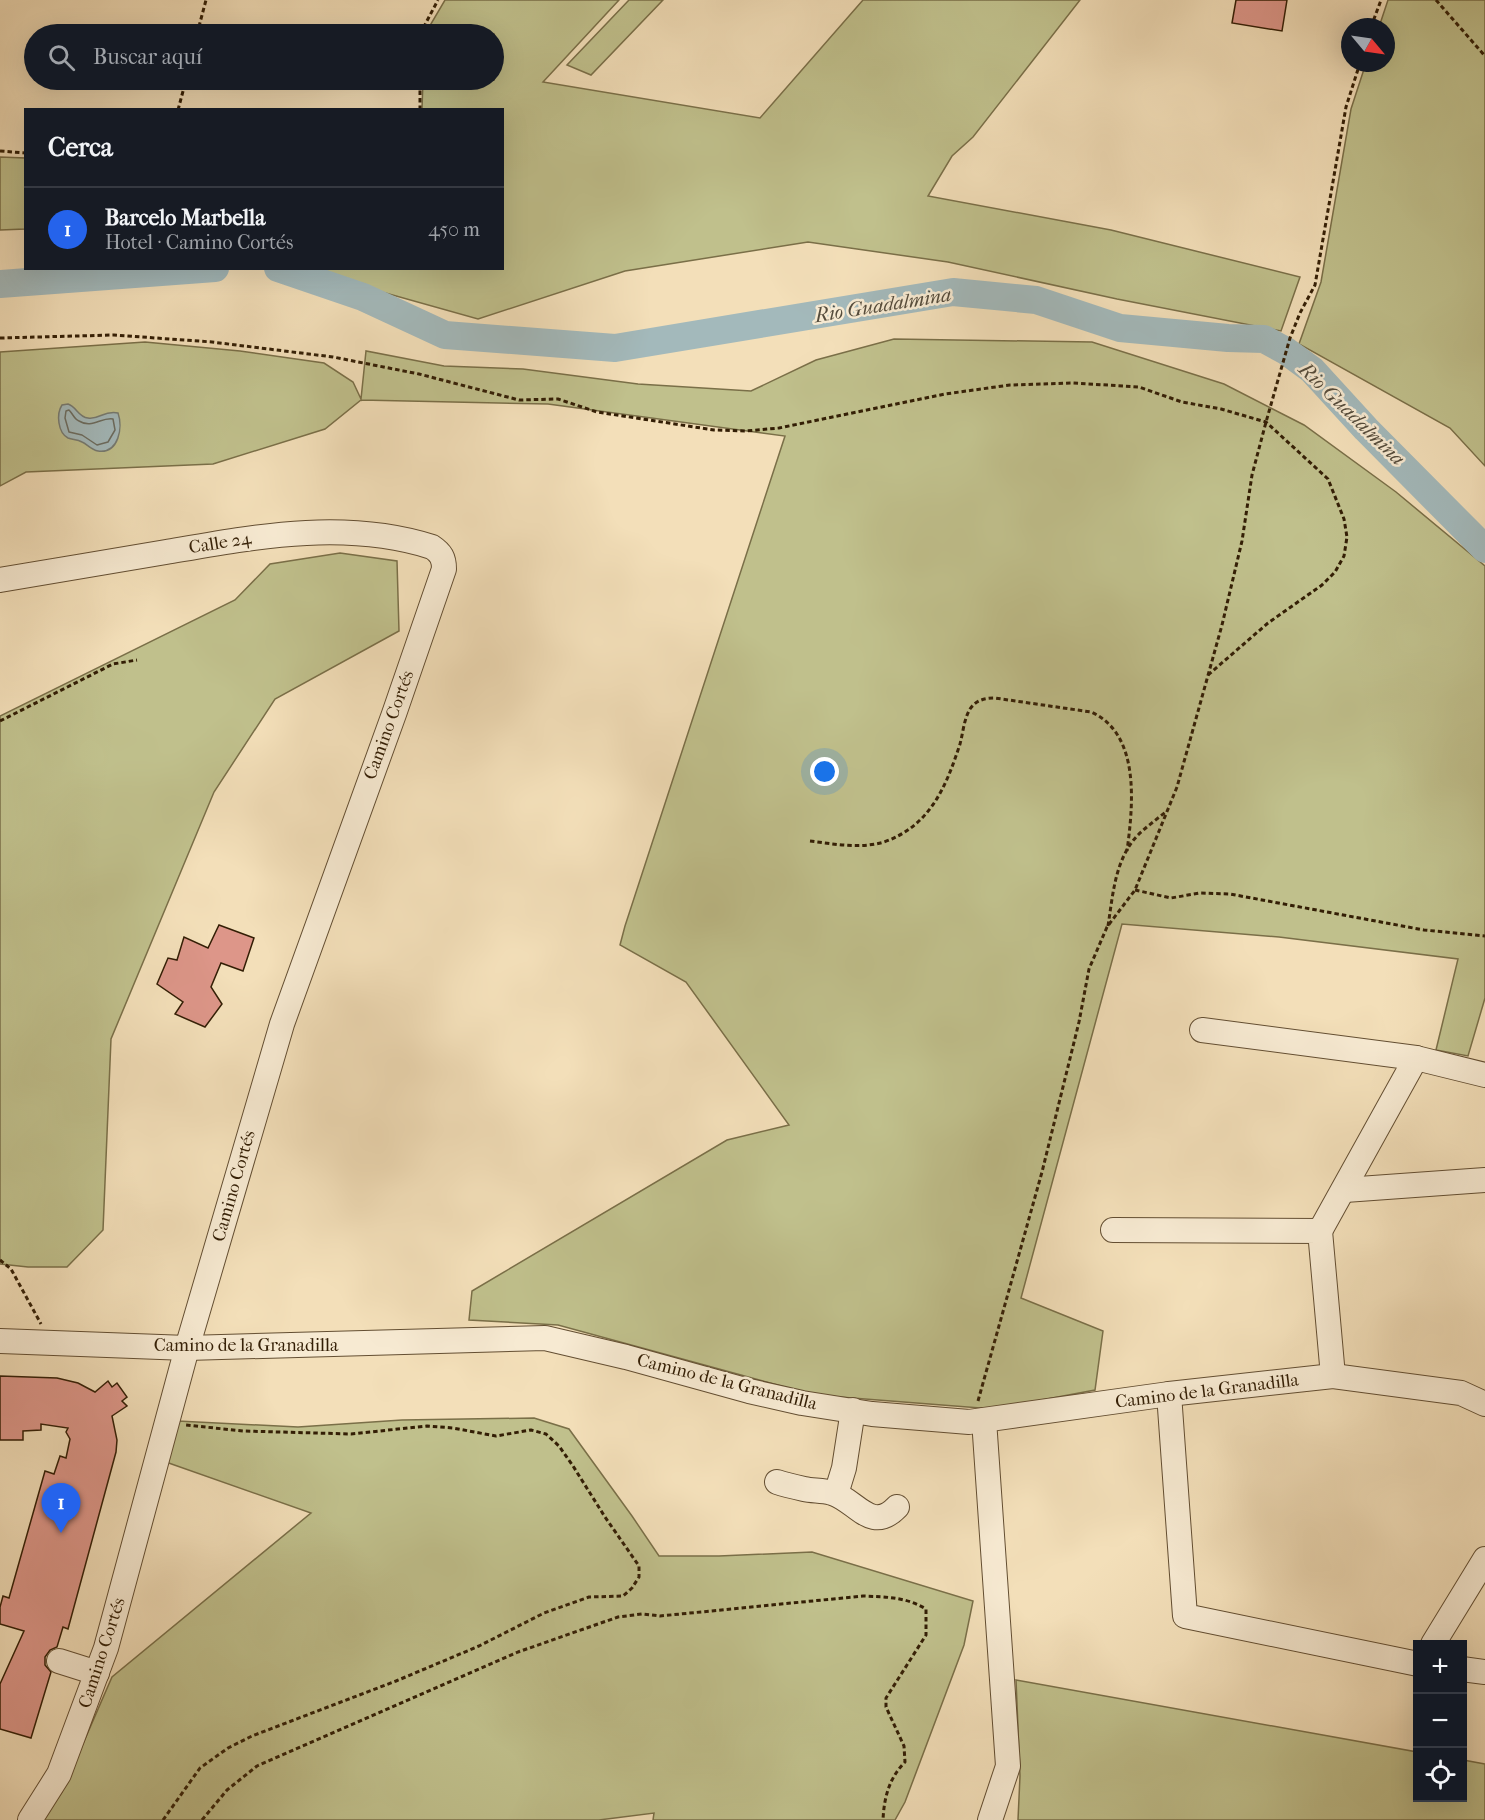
<!DOCTYPE html>
<html lang="es">
<meta charset="utf-8">
<style>
:root{--surface:#171b24;--page:#242831;--text:#f1f3f6;--muted:#9ea1a6;--line:#363941;--accent:#2563eb}
body{margin:0;font-family:"IM FELL French Canon",serif;background:var(--page);color:var(--text)}
.controls{position:absolute;right:18px;bottom:18px;display:grid;overflow:hidden;border-radius:0px;box-shadow:0 6px 24px #0002}
.controls button{width:54px;height:54px;display:grid;place-items:center;padding:0;border:0;border-bottom:2px solid var(--line);background:var(--surface);color:var(--text);font:30px sans-serif}
.compass{position:absolute;left:1341px;top:18px;width:54px;height:54px;border-radius:50%;background:var(--surface);box-shadow:0 6px 24px #0002;rotate:119deg}
.you{position:absolute;left:825px;top:772px;width:21px;height:21px;margin:-15px;border:4px solid #fff;border-radius:50%;background:#1a73e8;box-shadow:0 0 0 9px #1a73e833}
.badge{display:grid;place-items:center;width:39px;height:39px;border-radius:50%;background:var(--accent);color:#fff;font-size:20px;font-weight:700}
.pin{position:absolute;translate:-50% -50px;filter:drop-shadow(0 2px 3px #0008)}
.pin::after{content:'';position:absolute;top:32px;width:21px;height:18px;background:inherit;clip-path:polygon(0 0,100% 0,50% 100%)}
.list{margin:0;padding:0;list-style:none}
h2{display:flex;justify-content:space-between;align-items:center;height:78px;margin:0;padding:0 24px;font-size:26px}
h2 small{font-size:20px;font-weight:400;color:var(--muted)}
.list li{display:grid;grid-template-columns:39px 1fr auto;gap:18px;align-items:center;box-sizing:border-box;height:84px;padding:0 24px;border-top:2px solid var(--line)}
.list b{display:block;font-size:22px;white-space:nowrap}
.list p{margin:0;font-size:20px;white-space:nowrap;color:var(--muted)}
.list em{font-size:20px;font-style:normal;color:var(--muted)}
.icon{flex:none;width:33px;height:33px;fill:none;stroke:currentColor;stroke-width:2;stroke-linecap:round;stroke-linejoin:round}
.map{position:relative;flex:none;width:1485px;height:1820px;overflow:hidden}
.search{position:absolute;background:var(--surface);box-shadow:0 6px 24px #0002;left:24px;top:24px;width:480px;height:66px;display:flex;align-items:center;gap:15px;box-sizing:border-box;padding:0 21px;border-radius:33px;color:var(--muted);font-size:22px}
.panel{position:absolute;background:var(--surface);box-shadow:0 6px 24px #0002;left:24px;top:108px;width:480px;height:162px;border-radius:0px}
.map>svg:first-child{display:block}
.green{fill:#c0c08c;stroke:#7a6f48;stroke-width:1.5}
.water{fill:#a3b9bb;stroke:#767b72;stroke-width:1.5}
.lines{fill:none;stroke-linecap:round;stroke-linejoin:round}
.shore{stroke:#6b6c60;stroke-width:1.5}
.river{stroke:#a3b9bb;stroke-width:28}
.building{fill:#dd9689;stroke:#331e05;stroke-width:1.5}
.minor-casing{stroke:#634e32;stroke-width:26}
.path{stroke:#331e05;stroke-width:3;stroke-dasharray:4.5 3;stroke-linecap:butt}
.minor{stroke:#f7ead2;stroke-width:24}
.labels{text-anchor:middle;dominant-baseline:central;stroke-width:5;stroke-linejoin:round;paint-order:stroke}
.street-label{font-size:18px;fill:#331e05;stroke:#f7ead2}
.water-label{font-size:20px;font-style:italic;fill:#554c3c;stroke:#f7ead2}
</style>
<div class="map">
<svg width="1485" height="1820" viewBox="0 0 1485 1820">
<rect width="100%" height="100%" fill="#f3dfb9"/>
<filter id="stains"><feTurbulence type="fractalNoise" baseFrequency=".00333" numOctaves="4"/><feColorMatrix values="0 0 0 0 .2 0 0 0 0 .09 0 0 0 0 .02 0 0 0 .5 -.17"/></filter>
<radialGradient id="worn" r=".72"><stop offset=".6" stop-color="#630" stop-opacity="0"/><stop offset="1" stop-color="#630" stop-opacity=".3"/></radialGradient>
<g class="green">
<polygon points="445,0 619,0 543,82 760,118 863,0 1080,0 973,137 952,156 928,196 1111,230 1300,277 1281,331 1117,299 948,262 808,242 625,271 478,319 300,269 502,268 502,110 422,109 423,80 494,80 494,34 425,34"/>
<polygon points="629,0 663,0 591,75 567,65"/>
<polygon points="1388,0 1485,0 1485,466 1450,428 1299,344 1321,282 1351,109 1366,63 1386,63 1386,27 1379,27"/>
<polygon points="0,157 25,158 25,229 0,230"/>
<polygon points="894,339 1092,342 1224,384 1304,425 1396,492 1485,566 1485,998 1468,1056 1436,1050 1458,959 1279,937 1122,924 1021,1298 1103,1331 1095,1390 993,1409 814,1395 558,1325 469,1320 472,1291 727,1140 789,1125 686,982 620,945 625,926 785,436 548,404 361,400 325,429 213,464 26,472 0,486 0,352 145,342 240,351 324,363 353,382 361,399 366,351 444,366 523,369 638,384 751,391 816,360"/>
<polygon points="340,553 397,561 399,631 275,699 214,792 111,1039 103,1230 67,1267 28,1267 0,1264 0,716 235,600 270,564"/>
<polygon points="534,1418 569,1429 632,1516 659,1556 719,1556 812,1552 973,1601 964,1645 905,1802 895,1820 653,1820 654,1813 599,1820 43,1820 62,1792 112,1677 311,1513 163,1461 178,1421 298,1427 402,1420"/>
<polygon points="1016,1680 1417,1752 1418,1798 1462,1798 1463,1760 1485,1764 1485,1820 1018,1820 1020,1776"/>
</g>
<path class="water" d="M68 404C77 407 78 417 88 418 99 420 104 410 118 413 123 427 119 454 98 451 91 450 87 444 82 442 77 439 73 440 68 438 58 433 56 414 62 405Z"/>
<g class="lines">
<path class="shore" d="M69 410C73 414 74 419 79 421 92 429 101 417 113 419L115 430 108 442 97 445 82 435 69 432 65 418 66 411Z"/>
<g class="river">
<polyline points="278,268 363,297 445,335 615,348 953,292 1036,300 1120,328 1228,338 1264,339 1286,351 1312,370 1366,429 1485,549"/>
<polyline points="0,284 215,268"/>
</g>
</g>
<g class="building">
<polygon points="1236,0 1287,0 1282,31 1232,23"/>
<polygon points="219,925 254,938 243,971 221,963 211,987 222,1004 205,1027 175,1014 183,1002 157,984 168,958 177,960 184,937 208,948"/>
<polygon points="0,1376 57,1378 78,1383 95,1392 108,1381 112,1387 117,1383 127,1397 122,1401 127,1406 112,1416 117,1440 116,1452 68,1629 63,1627 57,1647 50,1650 45,1657 45,1665 51,1672 31,1738 0,1729 0,1684 24,1631 0,1624 0,1607 3,1596 9,1598 45,1471 54,1474 60,1456 66,1458 70,1439 66,1432 68,1428 41,1424 41,1430 23,1431 23,1440 0,1440"/>
</g>
<g class="lines">
<g class="minor-casing">
<g id="minor">
<path d="M0 580C55 571 111 561 166 552 254 537 344 519 432 547 441 553 444 558 444 569L394 714 282 1024 187 1348 106 1648 59 1774 30 1820"/>
<polyline points="1202,1030 1416,1058 1320,1231"/>
<polyline points="1416,1058 1485,1075"/>
<polyline points="1345,1190 1485,1180"/>
<polyline points="1113,1230 1320,1231 1333,1376"/>
<polyline points="0,1341 187,1348 545,1338 626,1357 749,1391 802,1403 872,1414 969,1422 1169,1394 1333,1376 1461,1393 1485,1404"/>
<polyline points="1169,1394 1185,1616 1418,1664"/>
<polyline points="984,1420 1008,1766 990,1820"/>
<path d="M777 1482C786 1485 795 1487 804 1489 813 1491 823 1490 832 1493 856 1500 871 1534 897 1507"/>
<polyline points="836,1494 844,1468 853,1410"/>
<polyline points="1433,1644 1485,1559"/>
<polyline points="59,1661 97,1673"/>
<polyline points="1462,1669 1485,1672"/>
</g>
</g>
<g class="path">
<polyline points="1436,0 1485,56"/>
<polyline points="1371,27 1381,0"/>
<polyline points="197,34 206,0"/>
<polyline points="420,34 438,0"/>
<polyline points="178,110 186,80"/>
<polyline points="420,110 420,80"/>
<polyline points="0,151 26,153"/>
<polyline points="0,338 114,335 212,342 333,357 419,374 519,400 558,399 597,412 714,430 746,431 779,428 945,394 1010,385 1073,383 1139,387 1182,402 1221,409 1266,422 1328,479 1344,519 1347,537 1344,556 1335,572 1322,585 1268,623 1208,675"/>
<polyline points="0,721 113,664 137,660"/>
<path d="M810 841C834 844 860 849 884 842 930 826 946 787 960 744 963 733 964 719 970 709 976 700 985 698 995 698L1091 712C1141 734 1133 806 1127 851"/>
<polyline points="1135,890 1171,898 1200,893 1230,894 1424,930 1485,936"/>
<path d="M1108 926C1113 894 1115 860 1137 836 1146 827 1157 819 1167 811"/>
<polyline points="0,1260 11,1269 41,1324"/>
<polyline points="978,1401 1042,1172 1079,1022 1089,969 1107,927 1135,890 1177,787 1222,625 1242,541 1252,475 1266,422 1290,338 1300,313 1315,285 1346,107 1360,63"/>
<polyline points="163,1820 200,1768 228,1748 252,1736 396,1681 479,1646 544,1613 589,1597 623,1596 632,1588 639,1577 639,1566 605,1517 573,1466 559,1446 546,1434 531,1430 496,1436 453,1428 427,1426 351,1434 243,1431 186,1425"/>
<path d="M202 1820 227 1790 257 1766 518 1652 618 1617 642 1614 660 1616 863 1596C887 1597 906 1597 926 1609V1635L886 1698V1707L904 1746 905 1762C889 1778 884 1798 883 1820"/>
</g>
<use href="#minor" class="minor"/>
</g>
<g class="labels">
<g class="street-label">
<text transform="translate(220 543) rotate(-9)">Calle 24</text>
<text transform="translate(389 725) rotate(-70)">Camino Cortés</text>
<text transform="translate(234 1186) rotate(-74)">Camino Cortés</text>
<text x="246" y="1345">Camino de la Granadilla</text>
<text transform="translate(727 1382) rotate(14)">Camino de la Granadilla</text>
<text transform="translate(1207 1391) rotate(-7)">Camino de la Granadilla</text>
<text transform="translate(102 1653) rotate(-72)">Camino Cortés</text>
</g>
<g class="water-label">
<text transform="translate(883 305) rotate(-9)">Rio Guadalmina</text>
<text transform="translate(1352 414) rotate(44)">Rio Guadalmina</text>
</g>
</g>
<rect width="100%" height="100%" filter="url(#stains)"/>
<rect width="100%" height="100%" fill="url(#worn)"/>
</svg>
<div class="controls">
<button>+</button>
<button>−</button>
<button><svg class="icon" aria-label="locate" viewBox="0 0 24 24"><circle cx="12" cy="12" r="6"/><path d="M12 2v4M12 18v4M2 12h4M18 12h4"/></svg></button>
</div>
<svg class="compass" viewBox="-18 -18 36 36"><path d="M0-13l5 13h-10z" fill="#e53935"/><path d="M0 13l5-13h-10z" fill="#9ea1a6"/></svg>
<div class="you"></div>
<div class="pin badge" style="left:61px;top:1533px">1</div>
<div class="search"><svg class="icon" aria-label="search" viewBox="0 0 24 24"><circle cx="10" cy="10" r="6"/><path d="M15 15l6 6"/></svg>Buscar aquí</div>
<section class="panel">
<h2>Cerca<small></small></h2>
<ul class="list">
<li><span class="badge">1</span><div><b>Barcelo Marbella</b><p>Hotel · Camino Cortés</p></div><em>450 m</em></li>
</ul>
</section>
</div>
